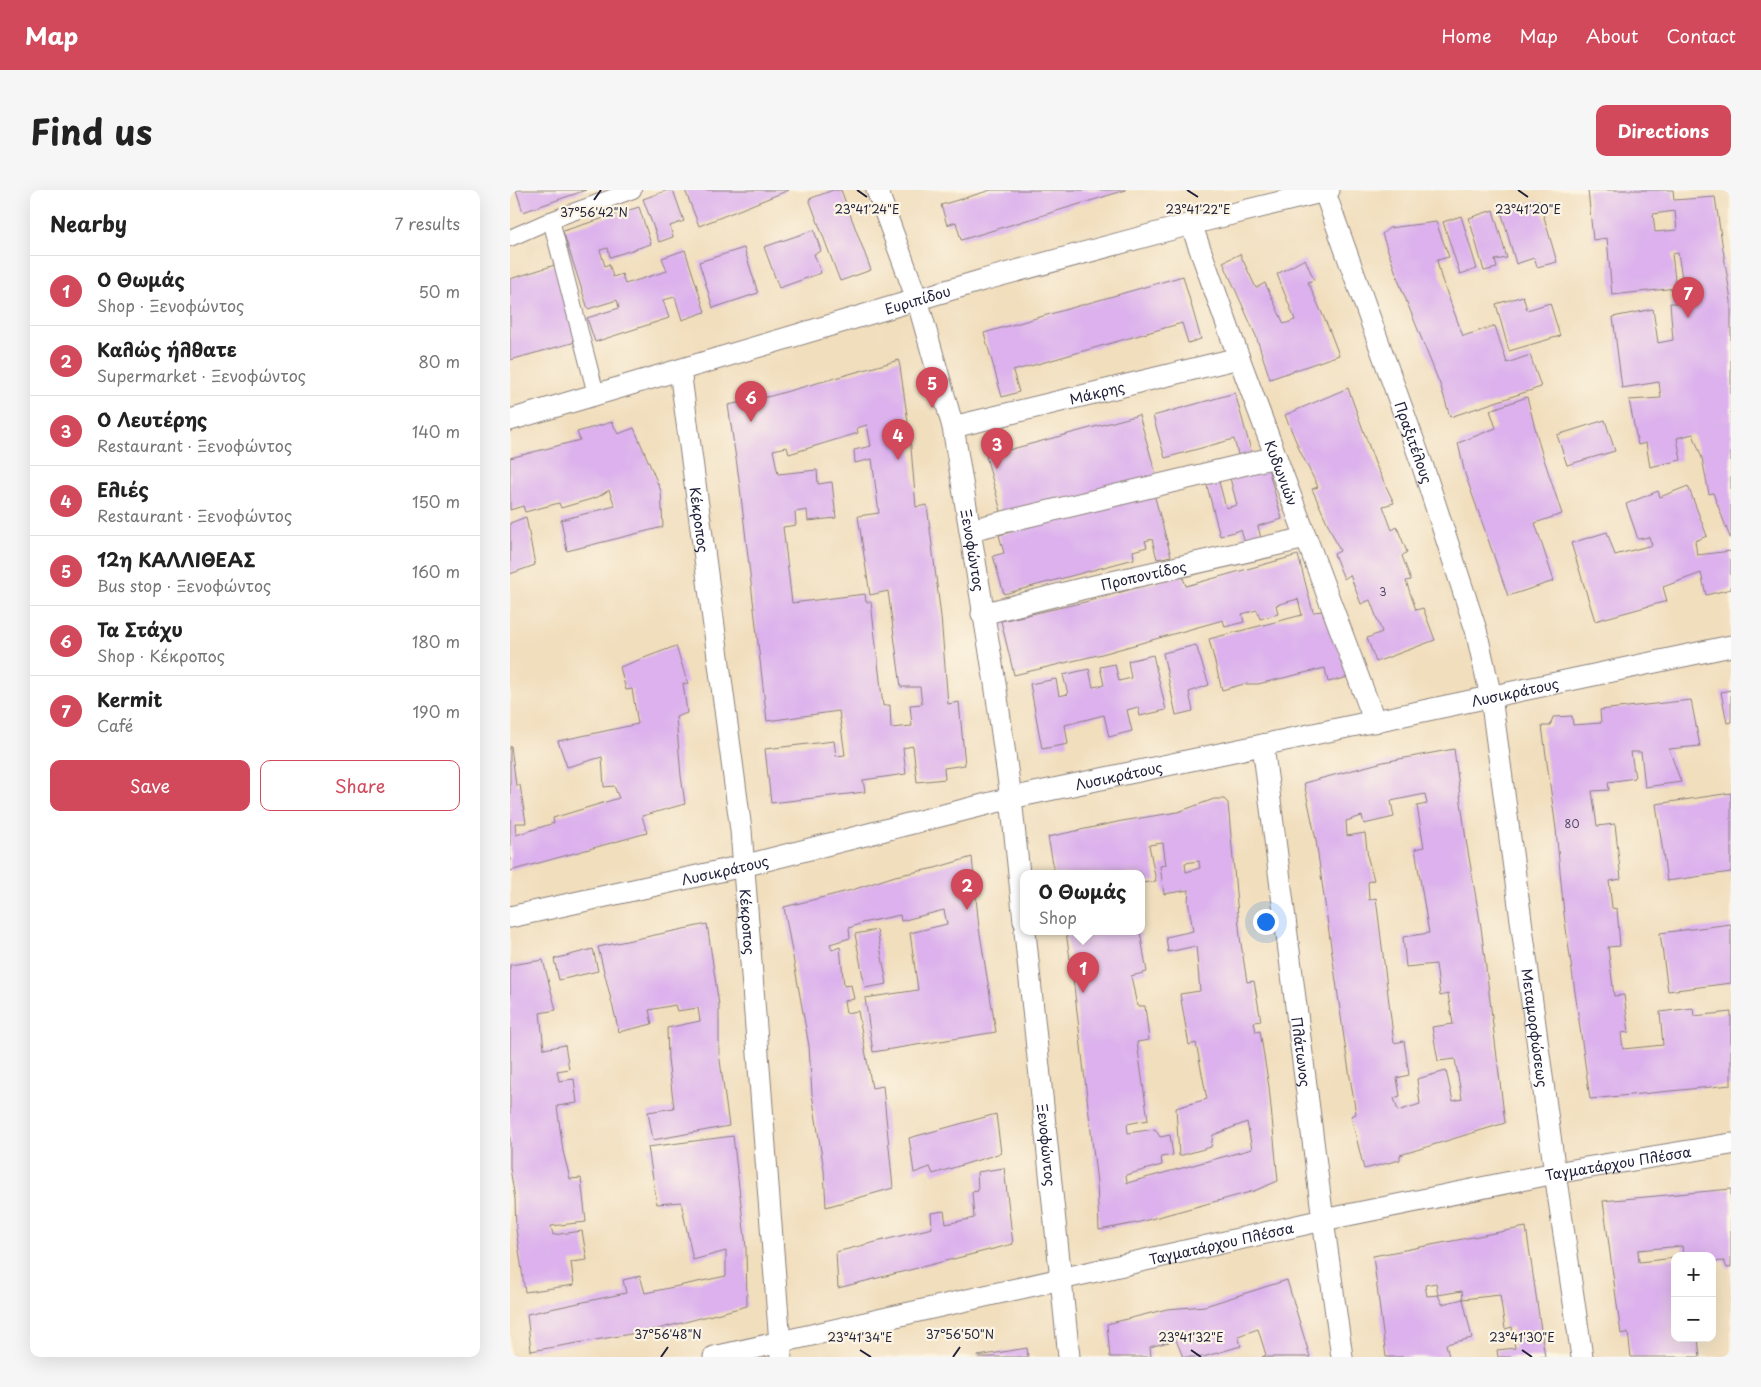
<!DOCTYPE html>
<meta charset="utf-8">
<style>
:root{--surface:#fff;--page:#f6f6f6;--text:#222;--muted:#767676;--line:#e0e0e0;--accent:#d1495b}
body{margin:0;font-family:"Playpen Sans",sans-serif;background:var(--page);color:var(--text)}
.controls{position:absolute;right:15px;bottom:15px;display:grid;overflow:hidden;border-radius:10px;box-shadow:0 5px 20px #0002}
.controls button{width:45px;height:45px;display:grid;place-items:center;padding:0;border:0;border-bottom:1px solid var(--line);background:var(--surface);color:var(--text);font:25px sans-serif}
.you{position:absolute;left:755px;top:731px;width:18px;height:18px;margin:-12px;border:4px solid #fff;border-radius:50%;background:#1a73e8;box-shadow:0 0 0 8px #1a73e833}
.badge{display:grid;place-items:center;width:32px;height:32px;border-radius:50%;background:var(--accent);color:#fff;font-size:16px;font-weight:700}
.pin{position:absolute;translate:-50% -41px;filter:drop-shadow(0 1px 2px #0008)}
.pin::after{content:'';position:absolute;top:26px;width:18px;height:15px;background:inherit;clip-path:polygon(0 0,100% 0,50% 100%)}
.popup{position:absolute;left:510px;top:680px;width:125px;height:65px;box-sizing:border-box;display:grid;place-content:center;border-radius:10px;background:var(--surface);filter:drop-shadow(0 1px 4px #0005);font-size:16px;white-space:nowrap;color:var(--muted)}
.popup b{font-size:19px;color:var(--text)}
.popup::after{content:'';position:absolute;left:50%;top:100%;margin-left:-10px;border:10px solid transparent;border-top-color:var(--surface)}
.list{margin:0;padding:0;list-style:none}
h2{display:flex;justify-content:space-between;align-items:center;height:65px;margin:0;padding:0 20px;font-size:21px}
h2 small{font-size:16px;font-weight:400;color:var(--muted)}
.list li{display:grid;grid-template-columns:32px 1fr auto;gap:15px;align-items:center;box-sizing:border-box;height:70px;padding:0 20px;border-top:1px solid var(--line)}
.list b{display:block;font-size:19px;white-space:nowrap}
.list p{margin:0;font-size:16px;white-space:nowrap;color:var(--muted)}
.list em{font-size:16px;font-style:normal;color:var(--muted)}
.actions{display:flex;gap:10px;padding:15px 20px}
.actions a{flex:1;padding:11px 0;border:1px solid var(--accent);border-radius:10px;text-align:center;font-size:18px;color:var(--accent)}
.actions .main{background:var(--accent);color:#fff}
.map{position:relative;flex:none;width:1221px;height:1167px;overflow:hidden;border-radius:10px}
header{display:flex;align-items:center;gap:30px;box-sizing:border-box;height:70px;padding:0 25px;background:var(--accent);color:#fff}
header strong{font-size:24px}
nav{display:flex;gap:28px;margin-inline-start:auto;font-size:18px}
.intro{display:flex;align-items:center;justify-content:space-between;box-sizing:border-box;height:120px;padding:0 30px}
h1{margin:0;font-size:35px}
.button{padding:12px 22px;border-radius:10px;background:var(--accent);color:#fff;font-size:18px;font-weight:700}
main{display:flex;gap:30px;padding:0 30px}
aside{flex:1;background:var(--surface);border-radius:10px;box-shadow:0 5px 20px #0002}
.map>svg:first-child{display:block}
.building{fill:#dcb1ed;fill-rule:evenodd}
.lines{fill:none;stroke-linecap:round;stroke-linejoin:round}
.pedestrian-casing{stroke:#8a807c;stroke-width:18}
.minor-casing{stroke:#8a807c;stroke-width:23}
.pedestrian{stroke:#fff;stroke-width:16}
.minor{stroke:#fff;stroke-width:21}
.ticks{fill:none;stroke:#22223b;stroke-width:2}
.labels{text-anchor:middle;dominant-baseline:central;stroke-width:4.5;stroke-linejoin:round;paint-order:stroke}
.number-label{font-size:11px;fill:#504668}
.street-label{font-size:14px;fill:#22223b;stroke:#fcf5e5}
.ticks-label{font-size:12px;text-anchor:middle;fill:#22223b;stroke:#fcf5e5;stroke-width:4.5;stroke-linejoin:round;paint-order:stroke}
</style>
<header>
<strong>Map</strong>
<nav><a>Home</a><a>Map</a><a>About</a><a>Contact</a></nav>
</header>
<div class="intro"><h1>Find us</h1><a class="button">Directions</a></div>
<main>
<aside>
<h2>Nearby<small>7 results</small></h2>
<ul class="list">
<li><span class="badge">1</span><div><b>Ο Θωμάς</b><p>Shop · Ξενοφώντος</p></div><em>50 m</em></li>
<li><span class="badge">2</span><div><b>Καλώς ήλθατε</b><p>Supermarket · Ξενοφώντος</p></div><em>80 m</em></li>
<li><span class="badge">3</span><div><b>Ο Λευτέρης</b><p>Restaurant · Ξενοφώντος</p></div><em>140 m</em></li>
<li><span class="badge">4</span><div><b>Ελιές</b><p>Restaurant · Ξενοφώντος</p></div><em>150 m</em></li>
<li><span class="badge">5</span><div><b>12η ΚΑΛΛΙΘΕΑΣ</b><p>Bus stop · Ξενοφώντος</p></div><em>160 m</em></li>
<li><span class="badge">6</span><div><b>Τα Στάχυ</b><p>Shop · Κέκροπος</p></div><em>180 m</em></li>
<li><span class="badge">7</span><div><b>Kermit</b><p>Café</p></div><em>190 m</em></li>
</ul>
<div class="actions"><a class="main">Save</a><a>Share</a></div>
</aside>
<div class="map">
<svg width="1221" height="1167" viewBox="0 0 1221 1167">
<rect width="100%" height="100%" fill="#fcf5e5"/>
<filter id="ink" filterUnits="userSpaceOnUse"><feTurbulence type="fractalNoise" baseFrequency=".02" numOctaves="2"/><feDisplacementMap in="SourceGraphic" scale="10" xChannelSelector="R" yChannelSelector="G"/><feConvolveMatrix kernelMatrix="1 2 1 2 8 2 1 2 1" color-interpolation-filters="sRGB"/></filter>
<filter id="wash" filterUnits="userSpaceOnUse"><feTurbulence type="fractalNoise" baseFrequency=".0096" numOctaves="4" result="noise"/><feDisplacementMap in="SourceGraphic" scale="20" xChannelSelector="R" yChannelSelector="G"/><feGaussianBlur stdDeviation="1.12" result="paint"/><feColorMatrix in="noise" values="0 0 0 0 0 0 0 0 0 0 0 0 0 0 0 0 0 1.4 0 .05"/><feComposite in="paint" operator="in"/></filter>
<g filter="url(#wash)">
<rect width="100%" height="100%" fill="#f1debd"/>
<g id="blocks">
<g class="building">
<polygon points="6,0 76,0 13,22"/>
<polygon points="158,0 163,0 174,31 160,36 163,47 149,52 133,9"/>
<polygon points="175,0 279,0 189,36"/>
<polygon points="323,0 331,0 361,80 330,91 299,9"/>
<polygon points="481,0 616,0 451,50 446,32 437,35 431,15"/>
<path d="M1078 0H1163L1164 10 1205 7 1221 111V350L1203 303 1199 304 1192 268 1183 244 1167 248 1171 270 1140 277 1136 253 1128 255 1119 210 1151 208 1149 192 1112 198 1103 127 1143 119 1148 153 1163 150 1160 113H1176L1168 63 1162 64 1166 98 1102 105 1097 48 1083 50ZM1165 21 1167 40 1145 42 1143 24Z"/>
<polygon points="1029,10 1047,72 1027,77 1024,68 1006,74 991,21"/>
<polygon points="129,17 141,54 100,67 98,58 90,60 95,76 99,74 103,87 112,84 115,94 157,81 152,68 175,60 195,122 172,130 165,107 153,110 159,128 85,152 77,128 109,118 107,110 78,119 53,41"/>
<polygon points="983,20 997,68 985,70 987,78 974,81 959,28"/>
<polygon points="951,26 967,79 950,84 933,32"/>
<polygon points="926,32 939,67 927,70 931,87 953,146 985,136 997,173 1020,165 1031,197 940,227 931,197 892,100 872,44 879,38"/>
<polygon points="304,40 311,61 304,64 311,83 269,98 254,57"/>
<polygon points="234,58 248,103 203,118 189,72"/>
<polygon points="730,64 746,98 755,93 774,134 785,130 767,84 795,69 804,90 798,92 819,139 829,165 760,189 746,146 713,72"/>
<polygon points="45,75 69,151 0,170 0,89"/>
<polygon points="673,86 691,149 678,153 672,133 503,181 509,202 492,207 474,143"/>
<polygon points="1013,106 1017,120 1040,113 1050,146 999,161 986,114"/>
<path d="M389 170 400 246 406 317 417 315 431 427 438 514 449 512 455 575 434 578 435 589 407 592 403 556 393 558 396 584 353 590 355 602 261 613 255 559 324 551 326 566 335 565 329 521 257 531 229 289 218 215 261 206ZM357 235 361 256 344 260 345 273 362 269 369 323 348 326 360 405 378 401 391 497H410L412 514 400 515 402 536 381 538 380 515 373 516 361 412H356L355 404 282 413 273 337 286 335 285 322 297 320 298 331 326 328 322 292 308 294 307 280 268 284 263 260 277 257 279 264 348 243 347 238Z"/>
<polygon points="838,198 865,273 884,313 873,316 882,340 887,337 897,362 892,366 901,390 896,391 906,420 913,418 925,450 866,472 857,448 872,442 860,410 851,414 840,385 834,389 824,364 830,361 802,299 808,297 790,261 775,225"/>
<polygon points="725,203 742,264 729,268 724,249 655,268 643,226"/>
<polygon points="1017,207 1030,257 1052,324 1025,333 1044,391 998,406 955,284 948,253 986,238 980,220"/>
<polygon points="629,225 647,288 493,329 476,266"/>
<polygon points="1095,230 1105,261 1057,275 1047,245"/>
<polygon points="102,232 108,244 124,238 151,301 153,337 57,361 51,330 105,316 99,300 88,307 51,318 49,313 15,322 13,316 0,320 0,268 70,250 67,242"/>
<polygon points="758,278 772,329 748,336 751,349 735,353 731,340 710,346 696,292 708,288 716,318 727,315 720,288"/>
<polygon points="1178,296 1197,346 1185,351 1187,365 1221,361 1221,399 1196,405 1191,383 1153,397 1157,411 1085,431 1061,353 1097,342 1105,365 1142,355 1139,347 1128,349 1116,314 1148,301 1150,307"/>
<polygon points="644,304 661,366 647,369 642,349 635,351 637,357 623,361 624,369 494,404 483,366 494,363 489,345"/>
<polygon points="16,327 25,375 0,384 0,333"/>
<polygon points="788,365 803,422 814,421 839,487 818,492 815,478 748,494 734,494 712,500 699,449 792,425 788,409 766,415 768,424 750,429 747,420 732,424 734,432 715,437 713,430 592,464 504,485 491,431 579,411 672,385 676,396"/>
<polygon points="686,455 699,495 679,502 683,521 666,525 653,463"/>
<polygon points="166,456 178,494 173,493 177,523 166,527 171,586 175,614 132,626 137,643 0,681 0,557 1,556 6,595 10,595 16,633 5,633 6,645 44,633 43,628 109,608 104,596 94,597 92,567 57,577 48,551 128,534 122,499 116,500 110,477"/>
<polygon points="643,465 656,520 630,526 628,517 617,520 622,541 599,547 594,525 555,535 558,554 532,559 520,494 546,489 549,506 558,504 553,485 579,479 583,497 594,495 590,477 605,474 609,491 621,488 618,471"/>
<polygon points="1221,500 1221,532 1217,533 1211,502"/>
<polygon points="1181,510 1190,556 1159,559 1171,592 1135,597 1131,562 1121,562 1125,588 1098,592 1099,600 1082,601 1087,636 1105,634 1111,689 1099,691 1102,718 1107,719 1110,756 1098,757 1099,765 1104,806 1114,805 1119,842 1111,843 1113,859 1153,855 1150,822 1183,818 1184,826 1221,822 1221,895 1080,909 1054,724 1046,639 1032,536 1040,536 1043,527 1062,526 1063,535 1091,533 1090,520"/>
<path d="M944 559 956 650 971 737 995 933 890 965V970L854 979 841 926 846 924 836 862 806 650 794 593 873 572ZM915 604 917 614 907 616 914 657 905 659 919 743 893 747 896 777 926 774 930 806 938 804 943 834 922 837 928 871 945 869 952 909 943 911 936 881 907 889 910 914 888 921 884 908 890 906 887 888 899 885 894 851 884 853 866 708 859 710 858 692 864 690 858 669 855 643 837 646 836 631 852 626 854 634 884 627 881 611Z"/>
<polygon points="1221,603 1221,682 1157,691 1146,614"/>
<path d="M704 609H714L718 613 730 747 737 792 744 791 751 831 744 832 746 842 750 841 759 897 768 991 744 1001 626 1033 589 1040 587 993 564 796 556 742H630L637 782 621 786 627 816H635L639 850 627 852 638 930 617 934 618 943 645 939 650 947 660 945 663 965 651 967 652 975 616 985 617 993 742 959 737 932 703 945 701 957 669 966 666 918 697 909 686 853 679 855 670 804 690 801 686 756 658 762 656 747 683 741 678 711 679 700 654 704 650 676 656 675 653 653 639 655 646 691 632 693V684H545L538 647 612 631 668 622ZM689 671 690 678 676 682 675 673Z"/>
<polygon points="462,667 469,738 486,842 363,862 355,808 408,800 400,743 437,734 434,720 391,731 390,725 352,733 339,738 340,748 320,754 322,760 330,757 334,796 341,795 344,809 334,811 336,823 348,821 362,898 373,896 383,998 316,1017 314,980 302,904 299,856 274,717 342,700 385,686 425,678"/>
<polygon points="197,734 209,815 209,863 219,936 143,950 138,922 164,918 158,870 157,838 190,831 188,818 167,821 165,815 139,820 142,834 109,842 88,757"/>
<polygon points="1221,734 1221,793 1158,801 1150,743"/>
<polygon points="367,740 377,794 355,798 345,744"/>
<polygon points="83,759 88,781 49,790 44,769"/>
<polygon points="33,770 46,820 30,823 34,859 55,855 59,879 47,881 49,891 64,889 67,913 47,916 53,961 60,989 71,988 76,1032 41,1036 43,1045 72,1041 77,1070 61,1072 64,1095 15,1102 6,1039 5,1009 0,978 0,775"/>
<polygon points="486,924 491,963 423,984 420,977 404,983 399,948"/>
<polygon points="223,946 236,1057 237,1116 144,1140 21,1161 17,1124 116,1103 113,1090 130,1086 135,1103 216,1086 216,1061 183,1070 171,1012 147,1014 138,957"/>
<polygon points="494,978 503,1054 328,1098 326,1062 422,1038 421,1023 434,1021 436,1034 464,1028 462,1002 468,1001 467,982"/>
<polygon points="1221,999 1221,1077 1217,1078 1214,1071 1202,1072 1202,1066 1173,1065 1172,1056 1128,1060 1129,1072 1165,1068 1165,1148 1188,1148 1190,1167 1121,1167 1118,1142 1111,1144 1093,1011"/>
<path d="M1016 1037 1035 1167H988L987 1160 1005 1158 1002 1137 995 1139 990 1105 953 1109 952 1101 928 1105 932 1114 953 1109 962 1148 936 1154 939 1167H876L863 1066ZM926 1093 928 1105 917 1106 915 1095Z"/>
<polygon points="777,1090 800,1167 752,1167 756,1165 748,1139 728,1146 731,1156 693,1167 673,1167 666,1150 640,1157 641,1167 600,1167 597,1134 657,1119 695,1116"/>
<polygon points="517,1158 518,1167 468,1167 468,1166"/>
</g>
</g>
</g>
<g filter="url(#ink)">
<use href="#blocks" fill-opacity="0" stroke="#8a807c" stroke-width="1"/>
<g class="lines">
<g class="pedestrian-casing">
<g id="pedestrian">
<polyline points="41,30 86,204"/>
<polyline points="0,48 41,30 123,0"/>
</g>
</g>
<g class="minor-casing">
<g id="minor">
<path id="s1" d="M367 0 407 109 443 237 485 493 501 608 514 731"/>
<path id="s2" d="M814 0 913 277 966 440 981 507 1045 983 1072 1167"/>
<path id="s3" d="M681 34 729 168 865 532"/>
<path id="s4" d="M170 180 231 640 271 1167"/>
<path id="s5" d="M0 230 473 90 681 34 819 0"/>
<path id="s6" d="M443 237 729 168"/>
<polyline points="460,340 766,267"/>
<path id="s7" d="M472 424 571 399 796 348"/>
<path id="s8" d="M753 555 813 1030 832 1167"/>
<path id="s9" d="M0 727 233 676 501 608 1221 456"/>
<path id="s10" d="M515 742 559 1167"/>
<path id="s11" d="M204 1167 813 1030 1045 983 1221 954"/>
</g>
</g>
<use href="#pedestrian" class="pedestrian"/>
<use href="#minor" class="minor"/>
</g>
</g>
<path class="ticks" d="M347 0 357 7M677 0 688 7M1008 0 1018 7M84 10 91 0M350 1160 361 1167M681 1160 691 1167M1012 1160 1022 1167M151 1167 158 1157M443 1167 450 1157"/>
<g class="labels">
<g class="number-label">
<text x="873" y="401">3</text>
<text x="1062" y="633">80</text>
</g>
<g class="street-label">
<text stroke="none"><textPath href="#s5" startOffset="425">Ευριπίδου</textPath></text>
<text stroke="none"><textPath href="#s6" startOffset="148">Μάκρης</textPath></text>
<text stroke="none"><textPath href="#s2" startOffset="268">Πραξιτέλους</textPath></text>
<text stroke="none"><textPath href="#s3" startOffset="265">Κυδωνιών</textPath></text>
<text stroke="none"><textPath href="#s4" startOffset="151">Κέκροπος</textPath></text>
<text stroke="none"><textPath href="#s1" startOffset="374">Ξενοφώντος</textPath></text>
<text stroke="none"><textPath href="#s7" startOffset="166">Προποντίδος</textPath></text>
<text stroke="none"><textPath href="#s9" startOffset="1030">Λυσικράτους</textPath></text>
<text stroke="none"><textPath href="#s9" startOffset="625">Λυσικράτους</textPath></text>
<text stroke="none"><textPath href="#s9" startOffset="220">Λυσικράτους</textPath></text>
<text stroke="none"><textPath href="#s4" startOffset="556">Κέκροπος</textPath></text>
<text stroke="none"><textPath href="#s2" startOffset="868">Μεταμορφώσεως</textPath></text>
<text stroke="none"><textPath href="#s8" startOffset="309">Πλάτωνος</textPath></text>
<text stroke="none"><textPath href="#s10" startOffset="214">Ξενοφώντος</textPath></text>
<text stroke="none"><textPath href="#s11" startOffset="925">Ταγματάρχου Πλέσσα</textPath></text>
<text stroke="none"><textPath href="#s11" startOffset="520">Ταγματάρχου Πλέσσα</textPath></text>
</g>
</g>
<g class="ticks-label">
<text x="357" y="24">23°41'24"E</text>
<text x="688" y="24">23°41'22"E</text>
<text x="1018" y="24">23°41'20"E</text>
<text x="84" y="27">37°56'42"N</text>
<text x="158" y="1149">37°56'48"N</text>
<text x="450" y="1149">37°56'50"N</text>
<text x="350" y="1152">23°41'34"E</text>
<text x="681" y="1152">23°41'32"E</text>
<text x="1012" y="1152">23°41'30"E</text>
</g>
</svg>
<div class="controls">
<button>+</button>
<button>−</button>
</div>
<div class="you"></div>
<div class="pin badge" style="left:573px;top:803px">1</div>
<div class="popup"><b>Ο Θωμάς</b>Shop</div>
<div class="pin badge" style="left:457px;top:720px">2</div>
<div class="pin badge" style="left:487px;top:279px">3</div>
<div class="pin badge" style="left:388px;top:270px">4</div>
<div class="pin badge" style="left:422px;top:218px">5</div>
<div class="pin badge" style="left:241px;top:232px">6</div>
<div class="pin badge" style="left:1178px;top:128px">7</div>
</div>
</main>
